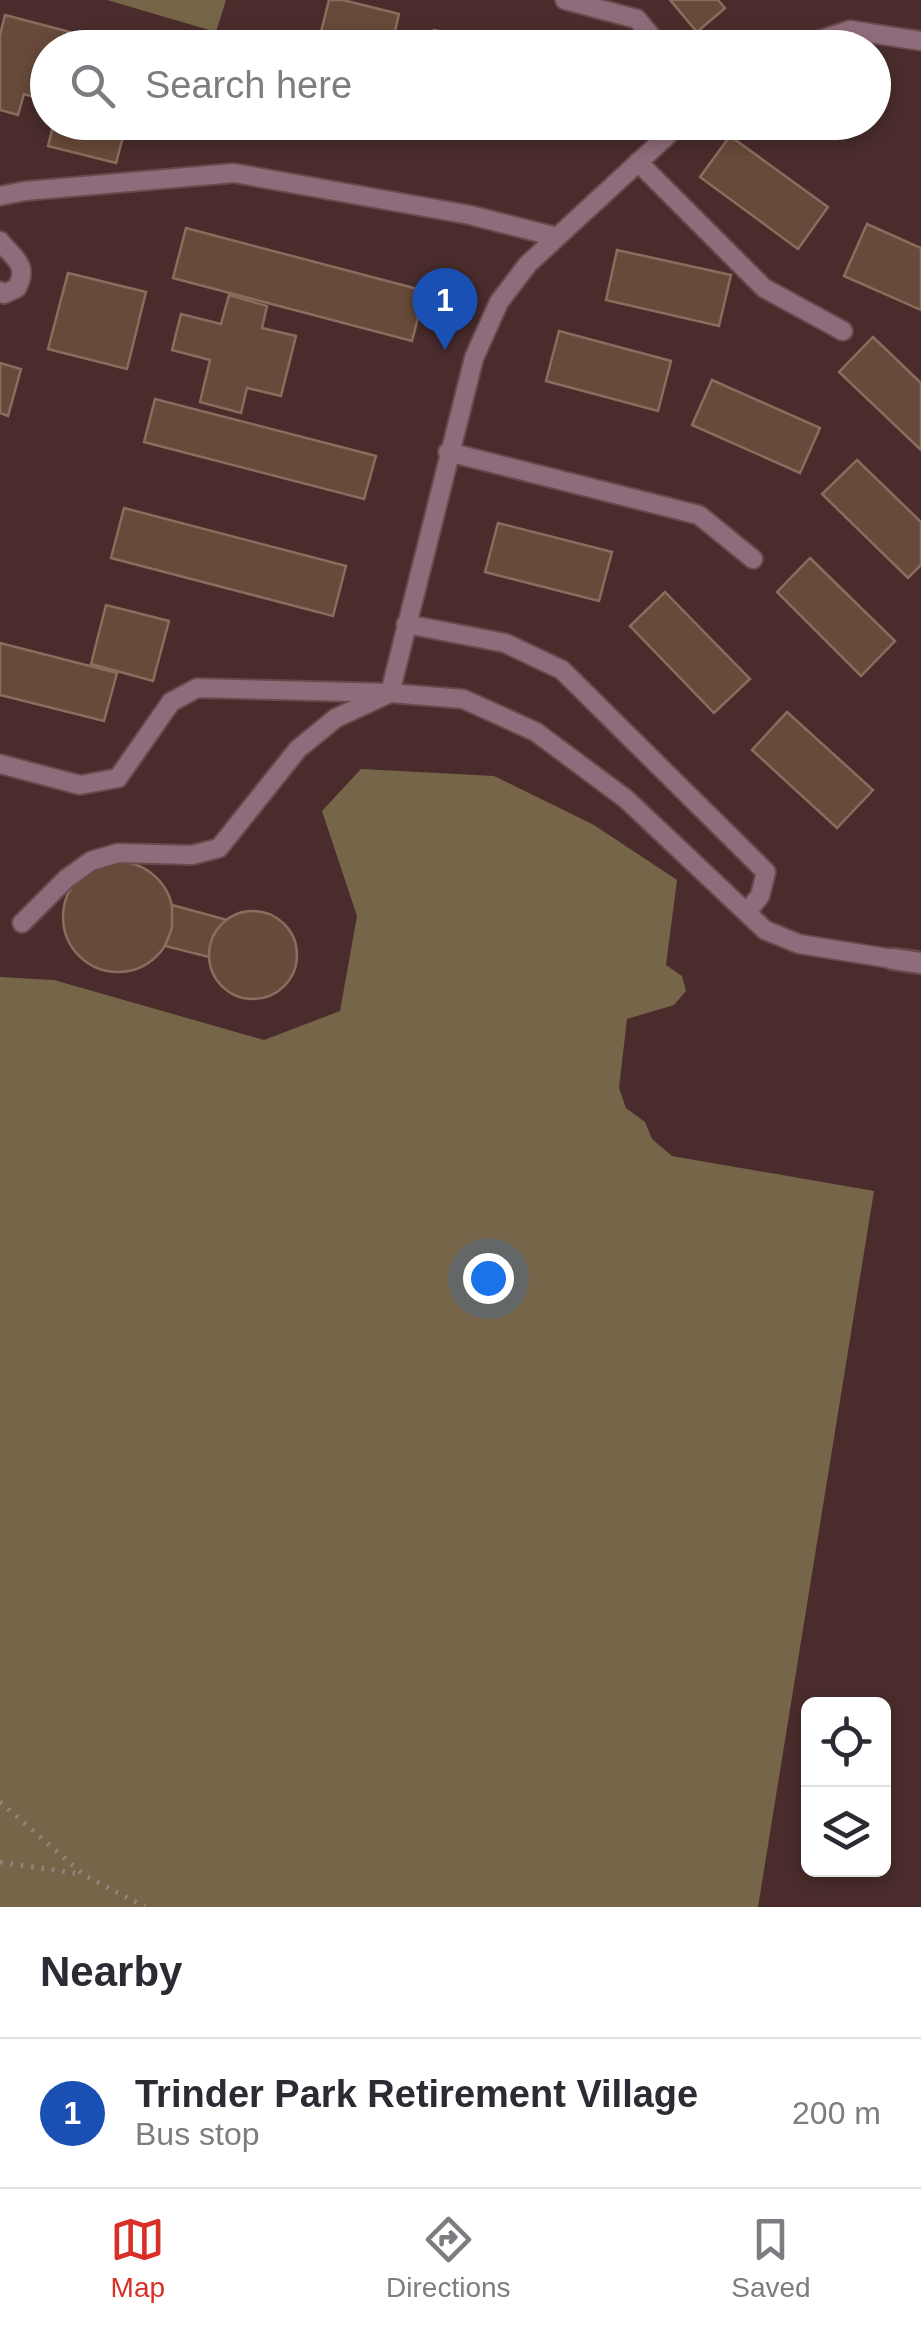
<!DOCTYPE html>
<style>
:root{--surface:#fff;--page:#f7f7f7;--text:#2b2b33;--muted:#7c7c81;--line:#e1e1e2;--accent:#d93025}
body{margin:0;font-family:Arial,sans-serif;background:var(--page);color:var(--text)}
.controls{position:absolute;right:30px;bottom:30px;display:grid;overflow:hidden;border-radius:15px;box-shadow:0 5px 15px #0003}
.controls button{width:90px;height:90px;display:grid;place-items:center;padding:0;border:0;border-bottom:2px solid var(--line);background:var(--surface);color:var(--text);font:50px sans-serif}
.you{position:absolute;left:488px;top:1278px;width:35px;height:35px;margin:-25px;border:8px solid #fff;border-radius:50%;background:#1a73e8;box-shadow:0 0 0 15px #1a73e833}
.badge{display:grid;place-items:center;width:65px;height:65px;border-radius:50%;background:var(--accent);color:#fff;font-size:32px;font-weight:700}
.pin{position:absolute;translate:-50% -82px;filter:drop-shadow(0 2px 5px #0008)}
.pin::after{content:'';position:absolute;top:52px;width:35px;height:30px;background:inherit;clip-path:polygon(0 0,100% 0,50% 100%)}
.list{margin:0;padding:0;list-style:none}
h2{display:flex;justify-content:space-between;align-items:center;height:130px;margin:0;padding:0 40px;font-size:42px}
h2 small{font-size:32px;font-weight:400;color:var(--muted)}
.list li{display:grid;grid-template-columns:65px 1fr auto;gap:30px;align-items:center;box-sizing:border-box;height:150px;padding:0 40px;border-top:2px solid var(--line)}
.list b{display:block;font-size:38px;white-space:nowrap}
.list p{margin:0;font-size:32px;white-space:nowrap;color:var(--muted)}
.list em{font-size:32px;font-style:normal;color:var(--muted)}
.icon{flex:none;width:55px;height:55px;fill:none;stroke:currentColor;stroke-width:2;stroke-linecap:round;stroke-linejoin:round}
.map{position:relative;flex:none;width:921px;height:1907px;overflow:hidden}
.search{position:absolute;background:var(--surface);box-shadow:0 5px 15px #0003;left:30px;right:30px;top:30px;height:110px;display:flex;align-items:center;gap:25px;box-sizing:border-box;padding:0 35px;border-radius:55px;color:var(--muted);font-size:38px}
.sheet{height:280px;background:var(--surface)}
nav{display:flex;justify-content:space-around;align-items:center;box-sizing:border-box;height:140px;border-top:2px solid var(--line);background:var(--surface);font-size:28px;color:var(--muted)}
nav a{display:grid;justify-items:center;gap:5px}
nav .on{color:var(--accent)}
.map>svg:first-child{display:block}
.forest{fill:#766548}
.building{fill:#674a39;stroke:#8a6d5d;stroke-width:2.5}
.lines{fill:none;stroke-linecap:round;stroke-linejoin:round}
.lane-casing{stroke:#674a4a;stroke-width:22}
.street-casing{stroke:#674a4a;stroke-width:25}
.path{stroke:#99807f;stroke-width:5;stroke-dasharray:2.5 8;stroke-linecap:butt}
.lane{stroke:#8f6c7b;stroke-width:18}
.street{stroke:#8f6c7b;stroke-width:20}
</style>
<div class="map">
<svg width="921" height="1907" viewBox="0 0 921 1907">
<rect width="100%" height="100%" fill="#4a2c2c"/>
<g class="forest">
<polygon points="107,0 226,0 216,32"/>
<polygon points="361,769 494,776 594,825 677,880 666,965 682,976 686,991 674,1005 627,1019 619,1088 626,1108 645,1122 652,1139 672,1156 874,1191 758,1907 0,1907 0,977 54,980 264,1040 340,1011 357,916 322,811"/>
</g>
<g class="building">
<polygon points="329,0 343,0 399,14 391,48 317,48"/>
<polygon points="670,0 718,0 725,8 697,32"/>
<polygon points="5,15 131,48 48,48 48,101 24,94 18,115 0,110 0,35"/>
<polygon points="434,30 504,44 503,48 430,48"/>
<polygon points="54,122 127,122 116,163 48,146"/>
<polygon points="730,136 828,207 798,249 700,177"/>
<polygon points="867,224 921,248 921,310 844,276"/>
<polygon points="186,228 425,291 412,341 173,278"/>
<polygon points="617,250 731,275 719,326 606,300"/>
<polygon points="68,273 146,292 127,369 48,349"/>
<polygon points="229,295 267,306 262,328 296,336 281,396 247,388 241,413 200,402 210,360 172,350 181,314 221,324"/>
<polygon points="559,331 671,361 658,411 546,381"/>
<polygon points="873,337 921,383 921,450 839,372"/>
<polygon points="0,363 21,369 8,416 0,413"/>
<polygon points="712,380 820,428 800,473 692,425"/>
<polygon points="155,399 376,456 364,499 144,442"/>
<polygon points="857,460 921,522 921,565 908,578 822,494"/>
<polygon points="124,508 346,566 333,616 111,558"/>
<polygon points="498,523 612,552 599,601 485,572"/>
<polygon points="810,558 895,641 861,676 777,592"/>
<polygon points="665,592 750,679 714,713 630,626"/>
<polygon points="106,605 169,621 153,681 91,664"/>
<polygon points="0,643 117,673 104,721 0,695"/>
<polygon points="787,712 873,790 837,828 752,750"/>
<circle cx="118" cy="917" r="55"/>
<polygon points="172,905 227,920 213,936 209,957 165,946 172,928"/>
<circle cx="253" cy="955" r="44"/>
</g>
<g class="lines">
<g class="lane-casing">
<g id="lane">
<polyline points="565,0 637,19 661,48"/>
<polyline points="795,48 850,30 921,41"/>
<polyline points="682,122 528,264 499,302 474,358 390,693 463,699 536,732 626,799 765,930 799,944 893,959"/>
<polyline points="638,162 764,288 843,331"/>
<polyline points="0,196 25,191 234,173 470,215 557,237"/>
<path d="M0 241C14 259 29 264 17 288L4 294 0 291"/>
<polyline points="448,452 699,515 753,559"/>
<polyline points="406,624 505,643 562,670 766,872 760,896 747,912"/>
<polyline points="0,764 80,785 118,778 171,702 197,688 390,693 336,718 298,749 219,848 192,855 118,853 91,861 66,879 22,923"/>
</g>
</g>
<g class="street-casing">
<polyline id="street" points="893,959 921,963"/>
</g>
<g class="path">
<polyline points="0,1802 84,1875 145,1907"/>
<polyline points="0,1862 81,1874"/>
</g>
<use href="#lane" class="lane"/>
<use href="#street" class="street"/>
</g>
</svg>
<div class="controls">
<button><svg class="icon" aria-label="locate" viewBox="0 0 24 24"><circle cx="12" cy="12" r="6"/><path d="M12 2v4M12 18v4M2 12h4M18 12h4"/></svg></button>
<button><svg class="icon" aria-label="layers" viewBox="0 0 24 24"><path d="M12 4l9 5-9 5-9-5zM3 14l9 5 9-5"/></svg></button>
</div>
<div class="you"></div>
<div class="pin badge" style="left:445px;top:350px;background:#1a4fb4">1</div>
<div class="search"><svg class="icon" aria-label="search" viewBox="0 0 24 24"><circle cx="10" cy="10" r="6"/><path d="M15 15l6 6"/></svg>Search here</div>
</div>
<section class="sheet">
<h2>Nearby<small></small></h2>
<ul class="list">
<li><span class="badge" style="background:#1a4fb4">1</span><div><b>Trinder Park Retirement Village</b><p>Bus stop</p></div><em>200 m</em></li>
</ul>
</section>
<nav>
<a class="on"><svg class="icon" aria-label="map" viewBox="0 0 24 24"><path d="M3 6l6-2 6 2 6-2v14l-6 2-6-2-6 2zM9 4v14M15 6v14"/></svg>Map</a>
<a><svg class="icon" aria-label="directions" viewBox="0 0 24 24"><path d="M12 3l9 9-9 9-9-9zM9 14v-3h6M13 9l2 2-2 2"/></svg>Directions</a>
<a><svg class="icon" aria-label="saved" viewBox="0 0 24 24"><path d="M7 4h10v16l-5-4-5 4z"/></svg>Saved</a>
</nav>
